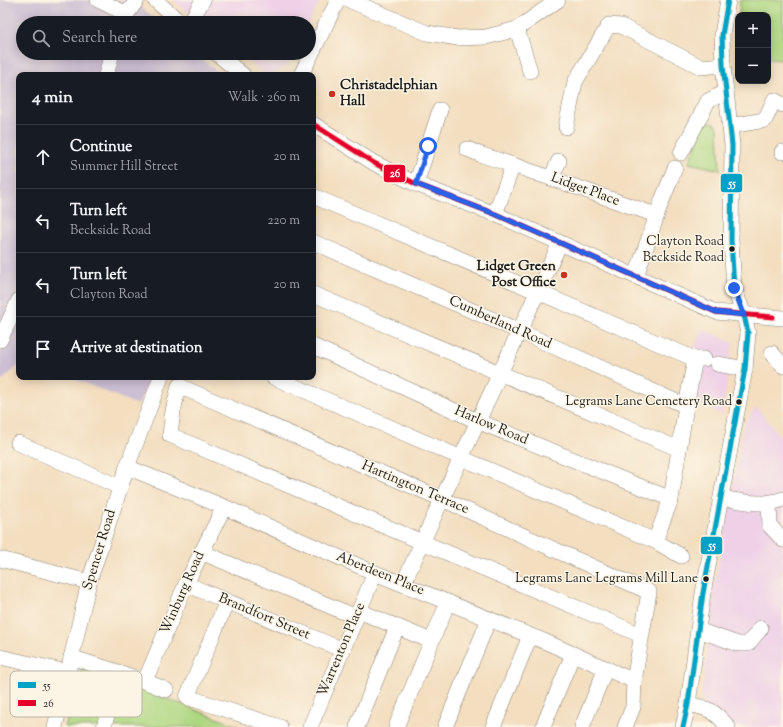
<!DOCTYPE html>
<meta charset="utf-8">
<style>
:root{--surface:#171b24;--page:#20242c;--text:#f1f3f6;--muted:#9ea1a6;--line:#363941}
body{margin:0;font-family:"Sorts Mill Goudy",serif;background:var(--page);color:var(--text)}
.controls{position:absolute;right:12px;top:12px;display:grid;overflow:hidden;border-radius:8px;box-shadow:0 2px 10px #0003}
.controls button{width:36px;height:36px;display:grid;place-items:center;padding:0;border:0;border-bottom:1px solid var(--line);background:var(--surface);color:var(--text);font:20px sans-serif}
.stop{position:absolute;width:12px;height:12px;margin:-9px;border:3px solid #2563eb;border-radius:50%;background:#fff}
.stop.end{background:#2563eb;border-color:#fff;box-shadow:0 1px 4px #0008}
.list{margin:0;padding:0;list-style:none}
h2{display:flex;justify-content:space-between;align-items:center;height:52px;margin:0;padding:0 16px;font-size:17px}
h2 small{font-size:13px;font-weight:400;color:var(--muted)}
.list li{display:grid;grid-template-columns:26px 1fr auto;gap:12px;align-items:center;box-sizing:border-box;height:64px;padding:0 16px;border-top:1px solid var(--line)}
.list b{display:block;font-size:15px;white-space:nowrap}
.list p{margin:0;font-size:13px;white-space:nowrap;color:var(--muted)}
.list em{font-size:13px;font-style:normal;color:var(--muted)}
.icon{flex:none;width:22px;height:22px;fill:none;stroke:currentColor;stroke-width:2;stroke-linecap:round;stroke-linejoin:round}
.map{position:relative;flex:none;width:783px;height:727px;overflow:hidden}
.search{position:absolute;background:var(--surface);box-shadow:0 2px 10px #0003;left:16px;top:16px;width:300px;height:44px;display:flex;align-items:center;gap:10px;box-sizing:border-box;padding:0 14px;border-radius:22px;color:var(--muted);font-size:15px}
.panel{position:absolute;background:var(--surface);box-shadow:0 2px 10px #0003;left:16px;top:72px;width:300px;height:308px;border-radius:8px}
.map>svg:first-child{display:block}
.built{fill:#eed0e7}
.industrial{fill:#ccbed3}
.green{fill:#aed781;stroke:#657a4e}
.lines{fill:none;stroke-linecap:round;stroke-linejoin:round}
.minor-casing{stroke:#887d6e;stroke-width:16}
.minor{stroke:#fff;stroke-width:15}
.bus-1-casing{stroke:#fcf5e5;stroke-width:8}
.bus-2-casing{stroke:#fcf5e5;stroke-width:8}
.bus-1{stroke:#01a2c5;stroke-width:5}
.bus-2{stroke:#e4002b;stroke-width:5}
.route{stroke:#2563eb;stroke-width:5}
.poi-dot{fill:#c8321e;stroke:#fcf5e5;stroke-width:1.5}
.bus-dot{fill:#1c1c1c;stroke:#fcf5e5;stroke-width:1.5}
.labels{text-anchor:middle;dominant-baseline:central;stroke-width:3;stroke-linejoin:round;paint-order:stroke}
.bus-label{font-size:13px;fill:#1c1c1c;stroke:#fcf5e5;text-anchor:end}
.poi-label{font-size:14px;font-weight:bold;fill:#1c1c1c;stroke:#fcf5e5;text-anchor:start}
.street-label{font-size:14px;fill:#1c1c1c;stroke:#fcf5e5}
.key{fill:#fcf5e5;stroke:#b9b4a9;stroke-width:1}
.key-label{font-size:11px;fill:#1c1c1c}
.line-badge{stroke:#fcf5e5;stroke-width:1.5}
.badge-label{font-size:11px;text-anchor:middle;font-weight:bold;fill:#fff}
</style>
<div class="map">
<svg width="783" height="727" viewBox="0 0 783 727">
<rect width="100%" height="100%" fill="#fcf5e5"/>
<filter id="ink" filterUnits="userSpaceOnUse"><feTurbulence type="fractalNoise" baseFrequency=".025" numOctaves="2"/><feDisplacementMap in="SourceGraphic" scale="8" xChannelSelector="R" yChannelSelector="G"/><feConvolveMatrix kernelMatrix="1 2 1 2 8 2 1 2 1" color-interpolation-filters="sRGB"/></filter>
<filter id="wash" filterUnits="userSpaceOnUse"><feTurbulence type="fractalNoise" baseFrequency=".012" numOctaves="4" result="noise"/><feDisplacementMap in="SourceGraphic" scale="16" xChannelSelector="R" yChannelSelector="G"/><feGaussianBlur stdDeviation="0.9" result="paint"/><feColorMatrix in="noise" values="0 0 0 0 0 0 0 0 0 0 0 0 0 0 0 0 0 1.4 0 .05"/><feComposite in="paint" operator="in"/></filter>
<g filter="url(#wash)">
<rect width="100%" height="100%" fill="#f3dec0"/>
<g class="built">
<polygon points="173,0 320,0 309,23 202,23"/>
<polygon points="239,53 294,53 289,62 278,72 271,75 266,75"/>
<polygon points="703,329 733,343 722,415 694,401 707,355 694,347"/>
<polygon points="756,407 783,440 783,727 717,727 703,711 702,695 713,594 744,425"/>
</g>
<g class="industrial">
<polygon points="0,0 133,0 160,23 23,23 23,53 195,53 221,75 19,75 19,365 0,382"/>
<polygon points="70,377 151,377 138,405"/>
</g>
<g class="green">
<polygon points="740,0 783,0 783,60 768,59 768,15 739,15"/>
<polygon points="709,122 714,123 718,128 720,170 689,163 701,129 704,125"/>
<polygon points="82,666 240,727 65,727"/>
</g>
</g>
<g filter="url(#ink)">
<g class="lines">
<g class="minor-casing">
<g id="minor">
<polyline points="98,0 127,14"/>
<polyline points="155,0 181,23"/>
<polyline points="349,0 427,33 458,38 486,37 517,29 558,0"/>
<polyline points="123,23 127,14 137,0"/>
<polyline points="194,23 193,17 203,0"/>
<polyline points="517,29 530,71"/>
<polyline points="216,53 243,75"/>
<polyline points="106,75 112,53"/>
<polyline points="301,75 338,0"/>
<polyline points="313,124 374,163 416,184 495,214 716,312 783,318"/>
<polyline points="730,126 765,120 774,100 783,105"/>
<polyline points="566,127 575,82 609,25 621,26 701,67 723,65"/>
<polyline points="467,149 482,155 513,165"/>
<polyline points="782,152 783,152"/>
<polyline points="681,153 708,101 726,92"/>
<polyline points="551,178 559,161"/>
<polyline points="416,184 440,110"/>
<polyline points="313,196 695,359 704,359"/>
<polyline points="495,214 513,165 656,215"/>
<polyline points="313,242 519,331 686,406"/>
<polyline points="636,276 661,203 675,168"/>
<polyline points="313,294 679,449"/>
<polyline points="0,340 19,300"/>
<polyline points="313,346 477,421 671,499"/>
<polyline points="772,353 783,366"/>
<polyline points="717,364 745,369"/>
<polyline points="273,377 655,541 671,499 686,406 695,359"/>
<polyline points="18,443 120,487"/>
<polyline points="127,467 224,507 375,573 546,642 634,681"/>
<path d="M721 498C742 501 763 507 783 499"/>
<polyline points="769,503 770,526 783,540"/>
<polyline points="655,541 681,556"/>
<polyline points="201,552 356,617"/>
<polyline points="0,559 89,582"/>
<polyline points="186,584 343,650"/>
<polyline points="403,584 560,243"/>
<polyline points="227,601 187,697 280,727"/>
<polyline points="359,611 431,641"/>
<polyline points="698,630 738,644 748,644 761,628"/>
<polyline points="0,657 67,672"/>
<path d="M71 657C103 668 135 676 166 690"/>
<path d="M66 680 101 689C114 698 107 714 104 727"/>
<polyline points="145,681 186,584 224,507"/>
<path d="M688 704C709 708 715 711 728 727"/>
<polyline points="55,727 89,582 127,467 161,377"/>
<polyline points="310,727 375,573"/>
<polyline points="357,727 397,627"/>
<polyline points="396,727 448,602"/>
<polyline points="445,727 489,619"/>
<polyline points="493,727 530,636"/>
<polyline points="543,727 573,654"/>
<polyline points="582,727 606,668"/>
<polyline points="625,727 633,707 634,681 649,592 442,499 179,386 173,411 170,435 641,635"/>
<polyline points="683,727 688,704 703,593 745,369 748,333 744,315 734,288 731,240 732,145 723,65 722,35 728,0"/>
</g>
</g>
<use href="#minor" class="minor"/>
<g class="bus-1-casing">
<polyline id="bus-1" points="683,727 688,704 703,593 745,369 748,333 744,315 734,288 731,240 732,145 723,65 722,35 728,0"/>
</g>
<g class="bus-2-casing">
<polyline id="bus-2" points="313,124 374,163 416,184 495,214 716,312 773,317"/>
</g>
<use href="#bus-1" class="bus-1"/>
<use href="#bus-2" class="bus-2"/>
</g>
</g>
<g class="lines" filter="url(#ink)">
<polyline class="route" points="428,146 416,184 495,214 716,312 744,315 734,288"/>
</g>
<g class="poi-dot">
<circle cx="332" cy="94" r="4"/>
<circle cx="564" cy="275" r="4"/>
</g>
<g class="bus-dot">
<circle cx="732" cy="249" r="3.5"/>
<circle cx="739" cy="402" r="3.5"/>
<circle cx="706" cy="579" r="3.5"/>
</g>
<g class="labels">
<g class="bus-label">
<text x="724" y="242">Clayton Road<tspan x="724" dy="16">Beckside Road</tspan></text>
<text x="732" y="402">Legrams Lane Cemetery Road</text>
<text x="698" y="579">Legrams Lane Legrams Mill Lane</text>
</g>
<g class="poi-label">
<text x="340" y="86">Christadelphian<tspan x="340" dy="16">Hall</tspan></text>
<text x="556" y="267" text-anchor="end">Lidget Green<tspan x="556" dy="16">Post Office</tspan></text>
</g>
<g class="street-label">
<text transform="translate(585 190) rotate(20)">Lidget Place</text>
<text transform="translate(500 323) rotate(24)">Cumberland Road</text>
<text transform="translate(491 426) rotate(23)">Harlow Road</text>
<text transform="translate(415 488) rotate(23)">Hartington Terrace</text>
<text transform="translate(100 550) rotate(-73)">Spencer Road</text>
<text transform="translate(380 574) rotate(22)">Aberdeen Place</text>
<text transform="translate(183 593) rotate(-66)">Winburg Road</text>
<text transform="translate(264 617) rotate(23)">Brandfort Street</text>
<text transform="translate(342 650) rotate(-67)">Warrenton Place</text>
</g>
</g>
<rect x="10" y="671" width="132" height="46" rx="6" class="key"/>
<rect x="18" y="682" width="18" height="6" fill="#01a2c5"/>
<rect x="18" y="700" width="18" height="6" fill="#e4002b"/>
<g class="key-label">
<text x="43" y="689">55</text>
<text x="43" y="707">26</text>
</g>
<g class="line-badge">
<rect x="383" y="164" width="23" height="19" rx="4" fill="#e4002b"/>
<rect x="720" y="173" width="23" height="20" rx="4" fill="#01a2c5"/>
<rect x="700" y="536" width="23" height="19" rx="4" fill="#01a2c5"/>
</g>
<g class="badge-label">
<text x="395" y="177">26</text>
<text x="732" y="187">55</text>
<text x="712" y="549">55</text>
</g>
</svg>
<div class="controls">
<button>+</button>
<button>−</button>
</div>
<div class="stop" style="left:428px;top:146px"></div>
<div class="stop end" style="left:734px;top:288px"></div>
<div class="search"><svg class="icon" aria-label="search" viewBox="0 0 24 24"><circle cx="10" cy="10" r="6"/><path d="M15 15l6 6"/></svg>Search here</div>
<section class="panel">
<h2>4 min<small>Walk · 260 m</small></h2>
<ul class="list">
<li><svg class="icon" aria-label="ahead" viewBox="0 0 24 24"><path d="M12 20V5M6 11l6-6 6 6"/></svg><div><b>Continue</b><p>Summer Hill Street</p></div><em>20 m</em></li>
<li><svg class="icon" aria-label="left" viewBox="0 0 24 24"><path d="M17 20v-9H6M10 6l-5 5 5 5"/></svg><div><b>Turn left</b><p>Beckside Road</p></div><em>220 m</em></li>
<li><svg class="icon" aria-label="left" viewBox="0 0 24 24"><path d="M17 20v-9H6M10 6l-5 5 5 5"/></svg><div><b>Turn left</b><p>Clayton Road</p></div><em>20 m</em></li>
<li><svg class="icon" aria-label="arrive" viewBox="0 0 24 24"><path d="M6 21V4h12l-3 4 3 4H6"/></svg><div><b>Arrive at destination</b></div></li>
</ul>
</section>
</div>
